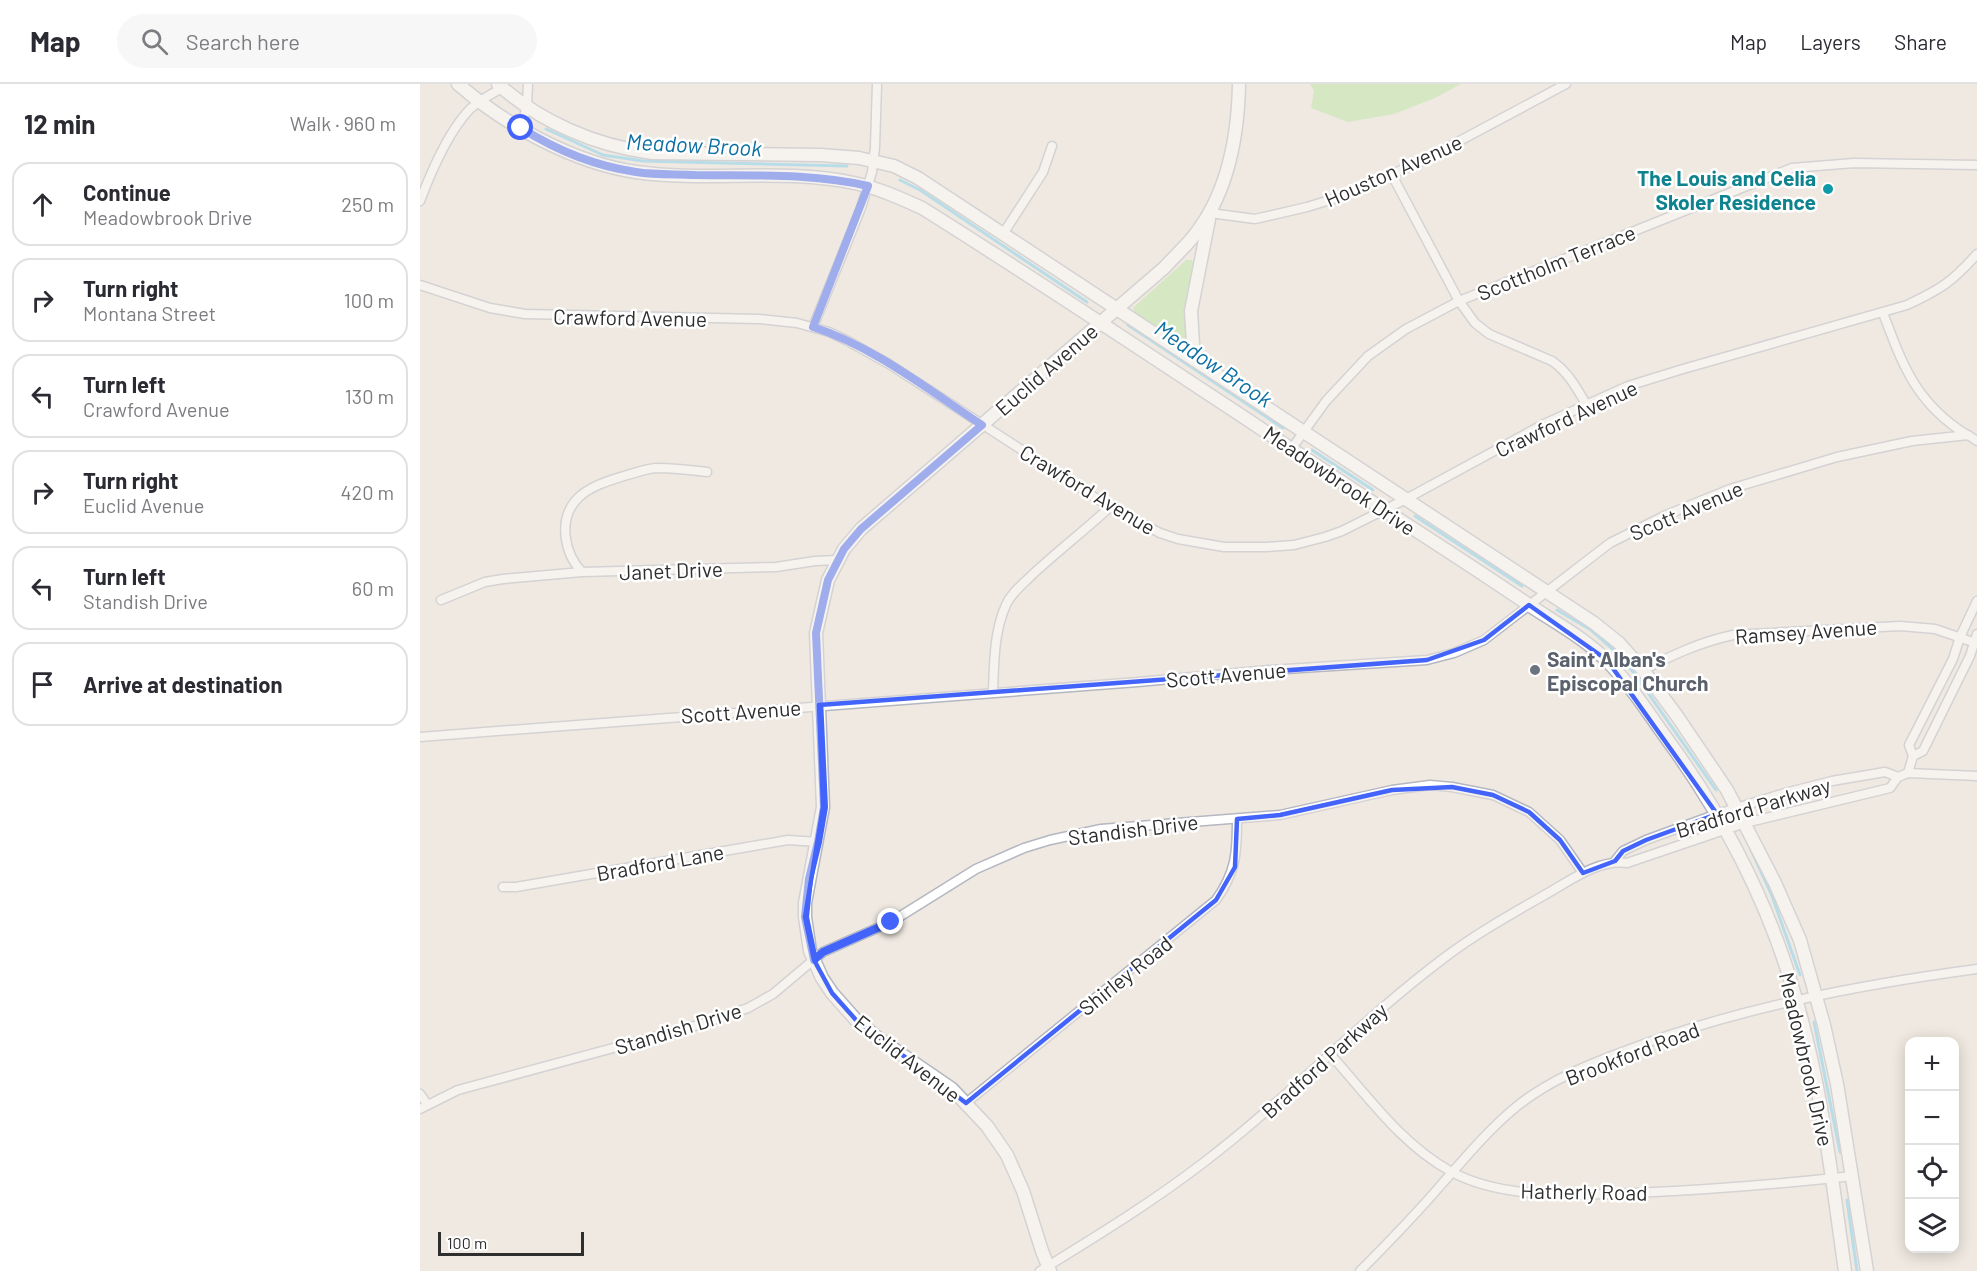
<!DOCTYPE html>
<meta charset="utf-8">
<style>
:root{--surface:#fff;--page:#f7f7f7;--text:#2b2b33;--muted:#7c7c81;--line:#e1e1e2}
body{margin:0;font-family:Barlow,sans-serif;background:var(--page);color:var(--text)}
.controls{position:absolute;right:18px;bottom:18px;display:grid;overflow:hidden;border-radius:12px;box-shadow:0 3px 15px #0003}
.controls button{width:54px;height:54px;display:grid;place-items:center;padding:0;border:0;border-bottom:2px solid var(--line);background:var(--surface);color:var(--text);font:30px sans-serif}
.scale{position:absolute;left:18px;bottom:15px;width:146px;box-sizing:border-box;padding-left:6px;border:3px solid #2e2e2e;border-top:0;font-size:16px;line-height:21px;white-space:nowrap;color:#2e2e2e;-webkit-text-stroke:4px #fff;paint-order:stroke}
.stop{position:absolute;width:18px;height:18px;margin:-14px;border:4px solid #4264fb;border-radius:50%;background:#fff}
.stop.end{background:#4264fb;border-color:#fff;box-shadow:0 2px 6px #0008}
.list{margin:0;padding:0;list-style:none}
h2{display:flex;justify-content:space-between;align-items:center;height:78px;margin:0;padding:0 24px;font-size:26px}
h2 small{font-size:20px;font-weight:400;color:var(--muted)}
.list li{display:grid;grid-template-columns:39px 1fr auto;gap:18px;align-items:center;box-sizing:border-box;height:84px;margin:0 12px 12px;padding:0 12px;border:2px solid var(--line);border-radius:18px}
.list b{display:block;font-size:22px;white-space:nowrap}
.list p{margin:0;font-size:20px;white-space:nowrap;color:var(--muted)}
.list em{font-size:20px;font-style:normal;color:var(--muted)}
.icon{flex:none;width:33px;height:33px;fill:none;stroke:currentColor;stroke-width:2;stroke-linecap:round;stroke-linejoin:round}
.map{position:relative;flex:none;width:1557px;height:1187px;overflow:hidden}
header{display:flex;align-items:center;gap:36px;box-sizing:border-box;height:84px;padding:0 30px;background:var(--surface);border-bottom:2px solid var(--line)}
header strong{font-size:28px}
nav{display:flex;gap:33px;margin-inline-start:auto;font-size:21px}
.search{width:420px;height:54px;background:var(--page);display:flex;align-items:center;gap:15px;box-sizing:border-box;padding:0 21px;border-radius:33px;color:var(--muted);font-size:22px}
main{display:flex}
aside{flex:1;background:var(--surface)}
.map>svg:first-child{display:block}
.green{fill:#b6e59e}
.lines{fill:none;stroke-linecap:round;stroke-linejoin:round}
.stream{stroke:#75cff0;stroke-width:3}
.street-casing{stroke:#b4b7c1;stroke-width:11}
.secondary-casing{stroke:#b4b7c1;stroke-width:15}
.street{stroke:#fff;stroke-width:8}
.secondary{stroke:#fff;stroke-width:12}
.route{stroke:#4264fb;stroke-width:8}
.marked{fill:none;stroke:#4264fb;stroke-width:4.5;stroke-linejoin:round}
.culture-dot{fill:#0f9aa8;stroke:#fff;stroke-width:2}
.worship-dot{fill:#6b7280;stroke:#fff;stroke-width:2}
.labels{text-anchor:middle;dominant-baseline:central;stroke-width:5;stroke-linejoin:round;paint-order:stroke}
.street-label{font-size:21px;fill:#2e2e2e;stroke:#fff}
.culture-label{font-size:21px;font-weight:bold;fill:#0d838f;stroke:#fff;text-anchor:end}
.worship-label{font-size:21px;font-weight:bold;fill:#5b616d;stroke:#fff;text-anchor:start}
.water-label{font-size:22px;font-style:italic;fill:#0d6fa3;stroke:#fff}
</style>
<header>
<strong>Map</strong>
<div class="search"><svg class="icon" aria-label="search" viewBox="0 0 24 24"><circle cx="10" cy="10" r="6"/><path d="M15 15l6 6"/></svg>Search here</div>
<nav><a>Map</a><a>Layers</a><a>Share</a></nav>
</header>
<main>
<aside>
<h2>12 min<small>Walk · 960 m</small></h2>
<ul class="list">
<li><svg class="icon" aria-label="ahead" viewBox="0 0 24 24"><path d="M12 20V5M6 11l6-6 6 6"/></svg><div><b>Continue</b><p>Meadowbrook Drive</p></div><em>250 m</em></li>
<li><svg class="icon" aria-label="right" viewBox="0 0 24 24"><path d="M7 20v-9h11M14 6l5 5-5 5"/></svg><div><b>Turn right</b><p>Montana Street</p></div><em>100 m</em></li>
<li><svg class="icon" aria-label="left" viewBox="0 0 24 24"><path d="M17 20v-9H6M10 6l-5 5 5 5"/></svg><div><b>Turn left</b><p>Crawford Avenue</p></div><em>130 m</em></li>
<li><svg class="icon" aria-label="right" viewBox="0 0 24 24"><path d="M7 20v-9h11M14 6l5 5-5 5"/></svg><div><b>Turn right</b><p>Euclid Avenue</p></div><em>420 m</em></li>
<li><svg class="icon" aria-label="left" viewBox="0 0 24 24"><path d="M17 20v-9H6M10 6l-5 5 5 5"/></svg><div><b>Turn left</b><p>Standish Drive</p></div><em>60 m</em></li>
<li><svg class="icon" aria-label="arrive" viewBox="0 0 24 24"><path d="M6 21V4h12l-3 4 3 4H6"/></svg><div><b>Arrive at destination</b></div></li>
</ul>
</aside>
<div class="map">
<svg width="1557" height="1187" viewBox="0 0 1557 1187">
<rect width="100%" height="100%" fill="#efe9e1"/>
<g class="green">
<polygon points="890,0 1041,0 1015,14 974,30 928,38 891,24 894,7"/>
<polygon points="766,176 772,176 774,183 767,253 764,257 759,258 715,229 713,224"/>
</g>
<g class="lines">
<g class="stream">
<polyline points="126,45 183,71 223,77 427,82"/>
<polyline points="480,96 500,106 667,218"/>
<polyline points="708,241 863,344"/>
<polyline points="892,366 953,406"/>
<polyline points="995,432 1102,502"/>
<polyline points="1137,526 1171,546 1196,568 1214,589 1296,706"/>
<polyline points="1331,766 1352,812 1380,891"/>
<polyline points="1394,938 1420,1068"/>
<polyline points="1427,1116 1437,1187"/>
</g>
<g class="street-casing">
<g id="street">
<polyline points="101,44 107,22 108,0"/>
<path d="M972 91 1039 217 1055 239 1069 250 1132 277C1148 288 1156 303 1166 320"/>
<path d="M0 117C11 88 28 48 50 25 59 17 71 10 82 4"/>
<polyline points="790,129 835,135 887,123 923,112 1004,76 1146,0"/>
<polyline points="583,150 623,88 632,62"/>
<path d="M0 201 70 224 105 230 339 235 377 239 409 248 426 256 469 280 690 423 740 449 758 455 804 463H846L874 461 905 453 922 447 986 415 1122 341 1208 302 1263 285 1487 221C1521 205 1532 198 1557 170"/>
<path d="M1463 229C1483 282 1496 319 1547 351"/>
<polyline points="393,243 441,124 452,88 455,63 457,0"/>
<polyline points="872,364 906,317 948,272 986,245 1039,217 1372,84 1434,79 1557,81"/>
<path d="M162 488C144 469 137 434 159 413 171 402 188 397 204 392 215 389 225 385 236 384 252 384 270 386 287 388"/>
<polyline points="21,516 65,498 83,495 162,488 356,483 395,477 418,476"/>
<path d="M1223 586C1253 571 1280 558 1313 551L1480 542 1515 545 1553 558"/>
<path d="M573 608C574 579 574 547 586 521 591 509 604 499 613 490 638 467 665 446 690 423"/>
<polyline points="0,653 718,598 849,586 1007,576 1034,569 1064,556 1190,459 1246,431 1310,405 1417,373 1492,357 1548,351 1557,357"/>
<polyline points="1493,672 1503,667 1550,572 1557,550"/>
<polyline points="1488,689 1493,672 1489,661 1533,575 1540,553 1557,517"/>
<polyline points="1195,777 1203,767 1226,756 1297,730 1365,709 1412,697 1465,688 1478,693 1488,689 1557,692"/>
<polyline points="83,803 96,803 368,756 398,758"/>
<path d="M910 970C947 1011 981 1060 1030 1087 1082 1116 1157 1111 1214 1109 1287 1106 1360 1100 1433 1092"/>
<polyline points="0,1010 7,1020"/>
<path d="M546 1019 796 816C816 788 817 769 817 735"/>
<polyline points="0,1025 38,1006 282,940 328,924 353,910 403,868 471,838 556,785 604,764 630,756 681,745 860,731 972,706 1010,701 1032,703 1073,711 1109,728 1140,756 1163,789"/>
<path d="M620 1187C675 1153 731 1119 783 1079 867 1015 939 938 1024 874 1057 849 1093 829 1128 809 1151 796 1179 775 1207 779L1325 739 1470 704 1478 693"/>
<path d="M940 1187C968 1159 995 1131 1021 1101 1045 1074 1068 1046 1096 1023 1128 997 1167 981 1205 967 1317 924 1438 901 1557 885"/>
</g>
</g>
<g class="secondary-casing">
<g id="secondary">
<path d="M38 0C85 41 154 79 216 88 288 98 363 84 434 99 458 104 480 114 502 124 659 222 811 326 966 427 1014 458 1062 489 1109 521 1136 539 1166 555 1188 578 1211 601 1228 629 1247 655 1304 733 1350 822 1376 915 1402 1004 1412 1096 1425 1187"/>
<path d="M78 0C120 38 176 62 232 69L401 71 439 74 474 82 498 94 1174 539 1199 559 1223 586 1257 632 1307 706 1355 799 1380 856 1404 941 1417 1000 1447 1187"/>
<polyline points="774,276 771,227 789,135"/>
<path d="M630 1187 622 1167 603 1107 587 1071 567 1042 532 1005 459 955 436 936 412 909 402 894 390 867 385 833V819L403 723 396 549 408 496 424 465 441 445 744 184C753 174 764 164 773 153 808 110 818 54 819 0"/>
</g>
</g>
<use href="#street" class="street"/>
<use href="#secondary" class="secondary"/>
</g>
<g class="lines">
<path class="route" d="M101 44C136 66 175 82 216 88 235 91 255 90 275 91 332 92 392 89 448 102L393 243C453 262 510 307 562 341L441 445 424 465 408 496 396 549 404 723 398 758 389 795 385 833 394 876 403 868 471 838"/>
</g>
<path d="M0 0H1557V1187H0ZM1109 521 1187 576 1297 730 1226 756 1203 767 1195 777 1163 789 1140 756 1109 728 1073 711 1032 703 972 706 860 731 817 735 815 783 796 816 546 1019 436 936 412 909 394 876 385 833 403 723 399 621 1007 576 1064 556Z" fill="#efe9e1" fill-opacity=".55" fill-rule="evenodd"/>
<path class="marked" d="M1109 521 1187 576 1297 730 1226 756 1203 767 1195 777 1163 789 1140 756 1109 728 1073 711 1032 703 972 706 860 731 817 735 815 783 796 816 546 1019 436 936 412 909 394 876 385 833 403 723 399 621 1007 576 1064 556Z"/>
<circle class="culture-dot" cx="1408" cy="105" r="6"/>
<circle class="worship-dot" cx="1115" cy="586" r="6"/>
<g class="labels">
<g class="street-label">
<text transform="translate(973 86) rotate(-24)">Houston Avenue</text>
<text transform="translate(1136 178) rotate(-22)">Scottholm Terrace</text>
<text transform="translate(210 233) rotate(1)">Crawford Avenue</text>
<text transform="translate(626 285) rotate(-41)">Euclid Avenue</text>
<text transform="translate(1146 334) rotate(-25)">Crawford Avenue</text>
<text transform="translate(920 396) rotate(34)">Meadowbrook Drive</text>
<text transform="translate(668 405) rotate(31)">Crawford Avenue</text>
<text transform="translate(1266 426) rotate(-23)">Scott Avenue</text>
<text transform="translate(251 486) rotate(-2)">Janet Drive</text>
<text transform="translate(1386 547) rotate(-4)">Ramsey Avenue</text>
<text transform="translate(806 590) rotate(-5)">Scott Avenue</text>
<text transform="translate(321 627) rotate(-4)">Scott Avenue</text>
<text transform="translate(1333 723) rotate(-17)">Bradford Parkway</text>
<text transform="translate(713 745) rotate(-7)">Standish Drive</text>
<text transform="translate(240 778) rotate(-10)">Bradford Lane</text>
<text transform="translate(705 891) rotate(-39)">Shirley Road</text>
<text transform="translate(258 944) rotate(-17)">Standish Drive</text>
<text transform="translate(1212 969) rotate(-21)">Brookford Road</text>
<text transform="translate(488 974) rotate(38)">Euclid Avenue</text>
<text transform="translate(1387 975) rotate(77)">Meadowbrook Drive</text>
<text transform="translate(904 976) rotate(-42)">Bradford Parkway</text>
<text transform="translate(1164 1107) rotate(1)">Hatherly Road</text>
</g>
<g class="culture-label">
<text x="1396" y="93">The Louis and Celia<tspan x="1396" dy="24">Skoler Residence</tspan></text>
</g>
<g class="worship-label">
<text x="1127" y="574">Saint Alban's<tspan x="1127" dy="24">Episcopal Church</tspan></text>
</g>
<g class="water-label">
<text transform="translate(274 60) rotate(3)">Meadow Brook</text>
<text transform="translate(794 279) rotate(34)">Meadow Brook</text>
</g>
</g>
</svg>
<div class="controls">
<button>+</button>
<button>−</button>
<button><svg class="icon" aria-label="locate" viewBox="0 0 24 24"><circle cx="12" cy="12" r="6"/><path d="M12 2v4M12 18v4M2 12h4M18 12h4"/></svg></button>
<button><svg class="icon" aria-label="layers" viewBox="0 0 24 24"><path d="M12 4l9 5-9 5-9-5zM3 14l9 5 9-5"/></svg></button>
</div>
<div class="scale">100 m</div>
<div class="stop" style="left:101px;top:44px"></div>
<div class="stop end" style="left:471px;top:838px"></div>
</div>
</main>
